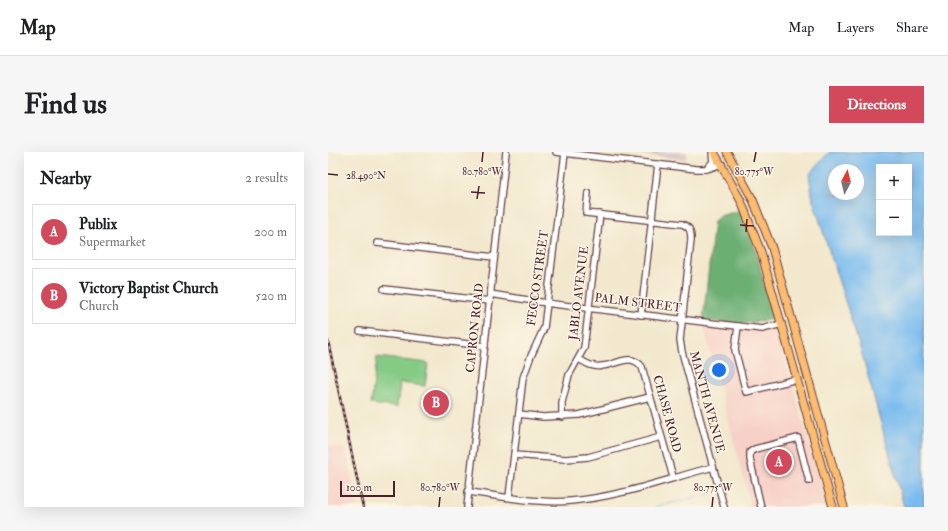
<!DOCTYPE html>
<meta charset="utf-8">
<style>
:root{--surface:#fff;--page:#f6f6f6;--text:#202124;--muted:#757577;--line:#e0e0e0;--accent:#d1495b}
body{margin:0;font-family:"IM FELL Double Pica",serif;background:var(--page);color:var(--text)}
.controls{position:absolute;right:12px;top:12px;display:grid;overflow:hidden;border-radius:0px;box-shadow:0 4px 16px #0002}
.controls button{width:36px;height:36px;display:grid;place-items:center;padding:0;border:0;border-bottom:1px solid var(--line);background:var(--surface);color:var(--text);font:20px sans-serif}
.compass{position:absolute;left:500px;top:12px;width:36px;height:36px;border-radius:50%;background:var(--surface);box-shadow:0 4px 16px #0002;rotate:7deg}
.scale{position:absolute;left:12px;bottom:10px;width:55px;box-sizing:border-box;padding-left:4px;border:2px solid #4a1f2b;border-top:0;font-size:11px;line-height:14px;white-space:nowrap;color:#4a1f2b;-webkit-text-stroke:3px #fcf5e5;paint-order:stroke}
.you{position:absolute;left:391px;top:218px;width:14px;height:14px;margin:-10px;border:3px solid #fff;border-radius:50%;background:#1a73e8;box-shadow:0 0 0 6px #1a73e833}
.badge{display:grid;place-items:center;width:26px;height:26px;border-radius:50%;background:var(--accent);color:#fff;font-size:13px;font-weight:700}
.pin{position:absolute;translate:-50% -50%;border:2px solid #fff;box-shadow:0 1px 4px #0006}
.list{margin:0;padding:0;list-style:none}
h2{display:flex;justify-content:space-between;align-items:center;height:52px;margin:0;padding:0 16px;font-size:17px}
h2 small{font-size:13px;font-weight:400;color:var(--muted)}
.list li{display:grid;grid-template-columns:26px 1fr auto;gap:12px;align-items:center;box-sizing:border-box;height:56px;margin:0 8px 8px;padding:0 8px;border:1px solid var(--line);border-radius:0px}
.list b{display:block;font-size:15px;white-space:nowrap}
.list p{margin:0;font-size:13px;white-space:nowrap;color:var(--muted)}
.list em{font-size:13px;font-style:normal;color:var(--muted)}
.map{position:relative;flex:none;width:596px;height:355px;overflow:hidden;border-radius:0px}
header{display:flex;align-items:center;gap:24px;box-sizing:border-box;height:56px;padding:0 20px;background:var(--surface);border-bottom:1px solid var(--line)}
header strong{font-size:19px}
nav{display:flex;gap:22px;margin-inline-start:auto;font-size:14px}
.intro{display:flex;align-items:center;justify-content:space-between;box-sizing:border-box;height:96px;padding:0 24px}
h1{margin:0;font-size:28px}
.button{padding:10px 18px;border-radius:0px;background:var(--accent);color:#fff;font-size:14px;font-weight:700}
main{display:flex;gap:24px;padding:0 24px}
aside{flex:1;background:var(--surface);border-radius:0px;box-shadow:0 4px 16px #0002}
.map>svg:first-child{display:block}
.built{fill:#f7d1c7}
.industrial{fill:#d2bfc0}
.green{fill:#85cb86;stroke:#687558}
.forest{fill:#6caf73;stroke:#5b674f}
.water{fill:#7abcef;stroke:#626e8d;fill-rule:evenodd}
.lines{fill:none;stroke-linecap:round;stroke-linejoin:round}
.stream{stroke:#7abcef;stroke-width:1}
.minor-casing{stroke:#633d43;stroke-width:8}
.major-casing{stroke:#633d43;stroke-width:9}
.minor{stroke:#fff;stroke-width:5.5}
.major{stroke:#fdbc70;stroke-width:7}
.rail-casing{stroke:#4a1f2b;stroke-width:2.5}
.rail{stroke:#fcf5e5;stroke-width:1;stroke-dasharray:3;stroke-linecap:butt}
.ticks{fill:none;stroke:#4a1f2b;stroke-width:1.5}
.labels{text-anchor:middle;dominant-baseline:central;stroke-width:3;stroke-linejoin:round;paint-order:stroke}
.street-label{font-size:12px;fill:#4a1f2b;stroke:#fcf5e5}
.ticks-label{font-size:10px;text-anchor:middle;fill:#4a1f2b;stroke:#fcf5e5;stroke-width:3;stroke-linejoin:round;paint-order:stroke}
</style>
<header>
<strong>Map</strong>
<nav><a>Map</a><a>Layers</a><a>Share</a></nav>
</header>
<div class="intro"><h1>Find us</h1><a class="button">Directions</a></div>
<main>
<aside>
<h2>Nearby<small>2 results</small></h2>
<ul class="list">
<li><span class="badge">A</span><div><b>Publix</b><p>Supermarket</p></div><em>200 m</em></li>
<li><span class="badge">B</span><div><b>Victory Baptist Church</b><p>Church</p></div><em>520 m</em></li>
</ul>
</aside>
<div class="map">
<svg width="596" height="355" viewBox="0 0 596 355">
<rect width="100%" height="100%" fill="#fcf5e5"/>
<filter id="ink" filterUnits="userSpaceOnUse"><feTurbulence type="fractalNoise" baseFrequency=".025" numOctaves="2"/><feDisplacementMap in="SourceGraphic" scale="8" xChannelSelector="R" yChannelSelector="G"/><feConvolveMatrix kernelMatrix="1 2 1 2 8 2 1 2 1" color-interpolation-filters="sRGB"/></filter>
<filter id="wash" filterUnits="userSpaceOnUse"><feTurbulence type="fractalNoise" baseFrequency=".012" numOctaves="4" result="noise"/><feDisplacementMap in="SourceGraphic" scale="16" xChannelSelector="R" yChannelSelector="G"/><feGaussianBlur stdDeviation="0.9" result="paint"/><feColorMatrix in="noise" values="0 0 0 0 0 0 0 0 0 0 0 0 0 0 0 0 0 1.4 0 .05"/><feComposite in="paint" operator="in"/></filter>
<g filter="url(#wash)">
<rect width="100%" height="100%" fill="#f2e8cd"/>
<g class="built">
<polygon points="375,172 407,176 406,185 416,241 464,231 499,355 435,355 424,307 424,301 427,299 469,288 480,331 484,330 472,285 421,299 431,355 423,355"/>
<polygon points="411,176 434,179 448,176 462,227 419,238 409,198"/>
<polygon points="0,293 17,296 30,355 0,355"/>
</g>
<polygon class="industrial" points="297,0 359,0 358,8"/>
<polygon class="green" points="49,205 100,211 97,234 72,231 69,255 43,252"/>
<polygon class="forest" points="413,58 427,96 445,167 412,172 375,168 386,69 392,64"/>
<path class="water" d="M501 0H596V355H576L534 202 485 48 481 23ZM551 15H581V81H551ZM506 18H530V42H506Z"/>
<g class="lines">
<polyline class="stream" points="327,355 385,341"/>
</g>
</g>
<g filter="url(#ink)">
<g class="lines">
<g class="minor-casing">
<g id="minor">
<polyline points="228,0 368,17 379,17 394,12"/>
<polyline points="378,17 385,10 384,0"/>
<path d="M260 41 258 61 354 72C362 75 363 79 363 88L352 188 354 200 396 355"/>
<polyline points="49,91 166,105"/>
<polyline points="56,137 162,149"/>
<polyline points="162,142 225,152 434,177 454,172"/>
<polyline points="313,163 330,12"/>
<polyline points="410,174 407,198 418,240 469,227"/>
<polyline points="32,179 157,194"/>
<path d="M251 207C258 211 265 216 274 214 289 213 303 200 314 215L345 325"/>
<polyline points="191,262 215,265 251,263 322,245"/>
<polyline points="234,265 234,250 241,223 256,196 272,62"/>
<polyline points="186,303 238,307 260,305 333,285"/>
<path d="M140 340C173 344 210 352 243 349 292 345 339 327 385 315"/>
<polyline points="181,345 195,226 203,204 216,176 237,1"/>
<polyline points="139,355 178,0"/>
<polyline points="433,355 422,307 422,300 427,297 470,286 481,329"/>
</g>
</g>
<g class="major-casing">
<g id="major">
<polyline points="386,0 413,49 433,100 505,355"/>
<polyline points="399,0 425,48 444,96 516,355"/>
</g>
</g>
<use href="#minor" class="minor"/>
<use href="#major" class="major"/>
<g class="rail-casing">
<polyline id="rail" points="0,189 35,355"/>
</g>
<use href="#rail" class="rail"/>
</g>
</g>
<path class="ticks" d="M154 10 155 0M426 10 428 0M0 22 10 23M143 40 157 41M149 47 151 34M412 73 426 74M418 80 419 67M111 355 112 345M384 355 385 345"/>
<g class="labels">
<g class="street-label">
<text transform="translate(210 126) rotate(-82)">FECCO STREET</text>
<text transform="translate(251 141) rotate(-83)">JABLO AVENUE</text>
<text transform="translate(310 151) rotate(7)">PALM STREET</text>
<text transform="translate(147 176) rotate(-84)">CAPRON ROAD</text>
<text transform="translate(379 250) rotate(75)">MANTH AVENUE</text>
<text transform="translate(339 262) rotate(75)">CHASE ROAD</text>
</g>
</g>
<g class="ticks-label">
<text x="154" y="23">80.780°W</text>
<text x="426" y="23">80.775°W</text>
<text x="38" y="27">28.490°N</text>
<text x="112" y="339">80.780°W</text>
<text x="385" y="339">80.775°W</text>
</g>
</svg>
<div class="controls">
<button>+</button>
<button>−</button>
</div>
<svg class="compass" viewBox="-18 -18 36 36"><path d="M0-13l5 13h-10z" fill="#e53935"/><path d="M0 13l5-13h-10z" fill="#757577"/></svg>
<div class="scale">100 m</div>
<div class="you"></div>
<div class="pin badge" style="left:451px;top:310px">A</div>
<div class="pin badge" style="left:108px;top:251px">B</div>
</div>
</main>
